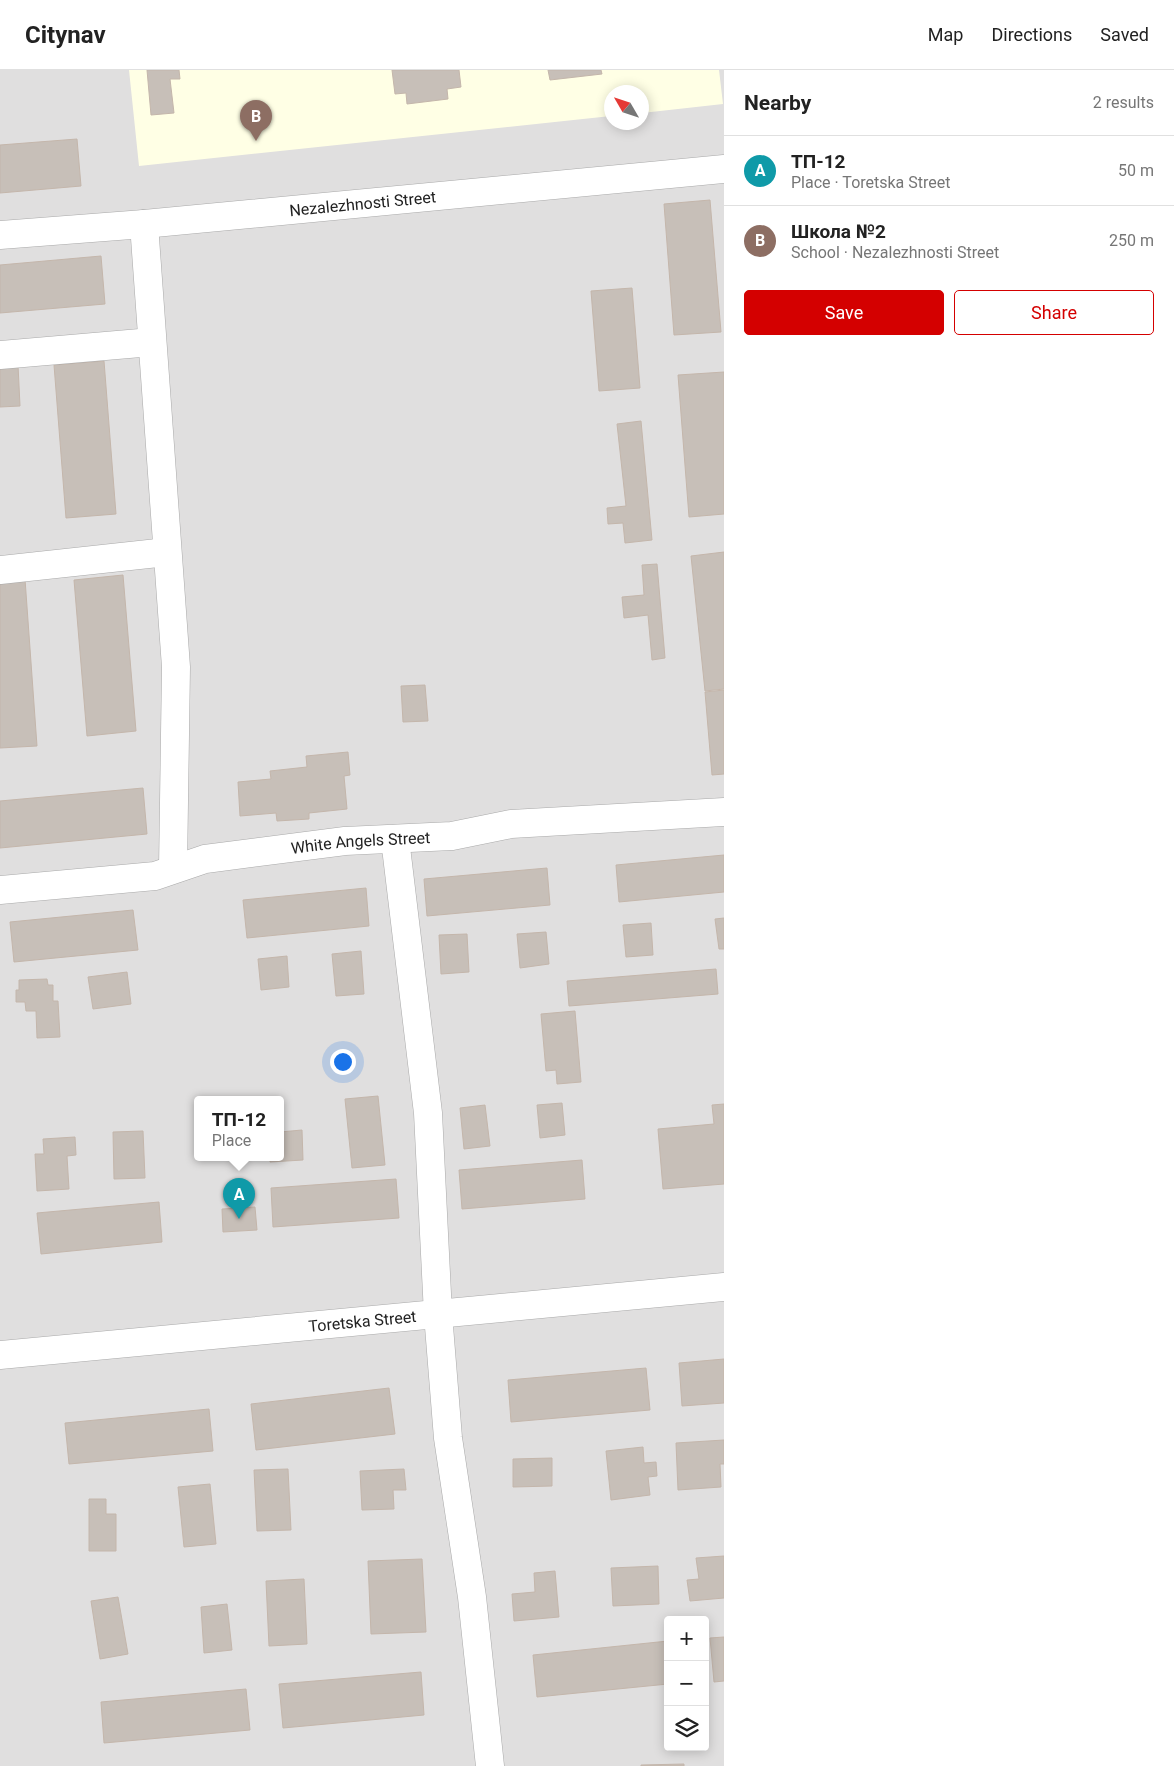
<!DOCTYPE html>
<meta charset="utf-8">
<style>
:root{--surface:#fff;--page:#f6f6f6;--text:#222;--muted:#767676;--line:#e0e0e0;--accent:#d40000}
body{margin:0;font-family:Roboto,sans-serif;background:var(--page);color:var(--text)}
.controls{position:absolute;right:15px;bottom:15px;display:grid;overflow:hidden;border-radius:5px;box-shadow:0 2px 12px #0003}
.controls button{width:45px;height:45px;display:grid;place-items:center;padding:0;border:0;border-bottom:1px solid var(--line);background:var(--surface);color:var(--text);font:25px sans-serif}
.compass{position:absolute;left:604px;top:15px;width:45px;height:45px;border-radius:50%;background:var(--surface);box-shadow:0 2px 12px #0003;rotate:309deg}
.you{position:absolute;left:342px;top:991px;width:18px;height:18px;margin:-12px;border:4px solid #fff;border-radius:50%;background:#1a73e8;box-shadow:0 0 0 8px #1a73e833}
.badge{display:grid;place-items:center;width:32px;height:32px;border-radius:50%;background:var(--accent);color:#fff;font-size:16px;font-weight:700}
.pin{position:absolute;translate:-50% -41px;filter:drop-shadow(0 1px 2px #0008)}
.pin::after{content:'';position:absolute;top:26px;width:18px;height:15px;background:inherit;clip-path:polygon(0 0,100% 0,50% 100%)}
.popup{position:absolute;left:194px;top:1026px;width:90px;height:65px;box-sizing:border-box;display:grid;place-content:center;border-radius:5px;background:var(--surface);filter:drop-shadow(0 1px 4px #0005);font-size:16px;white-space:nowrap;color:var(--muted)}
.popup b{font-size:19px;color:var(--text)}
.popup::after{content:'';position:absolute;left:50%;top:100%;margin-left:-10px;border:10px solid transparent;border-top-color:var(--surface)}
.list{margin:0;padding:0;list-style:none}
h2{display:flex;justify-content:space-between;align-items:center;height:65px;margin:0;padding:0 20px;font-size:21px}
h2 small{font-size:16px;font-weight:400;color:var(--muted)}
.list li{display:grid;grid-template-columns:32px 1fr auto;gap:15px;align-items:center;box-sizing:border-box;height:70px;padding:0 20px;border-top:1px solid var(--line)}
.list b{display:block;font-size:19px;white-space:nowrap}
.list p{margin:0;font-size:16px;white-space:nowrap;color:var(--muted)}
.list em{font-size:16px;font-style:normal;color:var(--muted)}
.actions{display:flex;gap:10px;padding:15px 20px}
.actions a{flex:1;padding:11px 0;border:1px solid var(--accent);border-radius:5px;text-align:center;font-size:18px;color:var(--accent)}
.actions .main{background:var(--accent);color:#fff}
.icon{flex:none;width:28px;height:28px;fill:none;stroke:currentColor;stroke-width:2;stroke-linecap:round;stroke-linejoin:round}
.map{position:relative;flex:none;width:724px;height:1696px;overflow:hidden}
header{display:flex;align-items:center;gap:30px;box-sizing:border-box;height:70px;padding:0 25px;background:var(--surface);border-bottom:1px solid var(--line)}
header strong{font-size:24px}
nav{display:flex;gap:28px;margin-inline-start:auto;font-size:18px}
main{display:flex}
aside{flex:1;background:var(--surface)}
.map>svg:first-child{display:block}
.residential{fill:#e0dfdf;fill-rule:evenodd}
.education{fill:#ffffe5}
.building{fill:#c7bfb8;stroke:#c4b6ab}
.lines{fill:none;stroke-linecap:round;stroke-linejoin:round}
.minor-casing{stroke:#a9a9a9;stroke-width:29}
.minor{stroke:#fff;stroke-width:28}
.labels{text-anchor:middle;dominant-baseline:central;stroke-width:4.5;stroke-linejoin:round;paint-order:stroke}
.street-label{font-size:16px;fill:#222;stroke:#fff}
</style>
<header>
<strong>Citynav</strong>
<nav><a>Map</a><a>Directions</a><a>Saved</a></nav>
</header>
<main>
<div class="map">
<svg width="724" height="1696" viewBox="0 0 724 1696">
<rect width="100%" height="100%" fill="#f2efe9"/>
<g class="residential">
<path d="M0 0H724V91L0 152ZM612 22H642V52H612Z"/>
<path d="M724 107V1207L0 1274V171ZM198 1030H280V1088H198Z"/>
<path d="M724 1228V1696H0V1295ZM668 1550H705V1677H668Z"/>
</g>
<polygon class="education" points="129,0 719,0 723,34 642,43 642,22 612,22 611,46 139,96"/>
<g class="building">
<polygon points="147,0 179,0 180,9 170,9 174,43 151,45"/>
<polygon points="392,0 459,0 461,17 447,19 448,29 407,34 406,23 395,24"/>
<polygon points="548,0 601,0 602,4 550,10"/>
<polygon points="77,69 81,116 0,123 0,75"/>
<polygon points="710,130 721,262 674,265 664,134"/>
<polygon points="101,186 105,234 0,243 0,195"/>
<polygon points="632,218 640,318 599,321 591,221"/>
<polygon points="104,291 116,444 66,448 54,295"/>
<polygon points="18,295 20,336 0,337 0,296"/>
<polygon points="724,302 724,444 689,447 678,305"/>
<polygon points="641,351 652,470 625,473 623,453 608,454 607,438 626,436 617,354"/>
<polygon points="724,482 724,619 705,621 691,486"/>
<polygon points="657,494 665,588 652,590 648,545 624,548 622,527 644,525 642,495"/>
<polygon points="123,505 136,661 87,666 74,510"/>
<polygon points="25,509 37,676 0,678 0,511"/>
<polygon points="425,615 428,651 403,652 401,616"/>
<polygon points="724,620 724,704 712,705 705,622"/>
<polygon points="348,682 350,705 344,706 347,739 309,743 309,749 277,751 276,743 240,746 238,712 271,709 270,701 307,697 306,686"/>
<polygon points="143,718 147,764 0,778 0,731"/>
<polygon points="724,785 724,822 619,832 616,795"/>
<polygon points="547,798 550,835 427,846 424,809"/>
<polygon points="366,818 369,856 247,868 243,830"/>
<polygon points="133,840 138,880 14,892 10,852"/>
<polygon points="724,848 724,879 719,879 715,849"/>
<polygon points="651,853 653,885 626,887 623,855"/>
<polygon points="546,862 549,894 520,898 517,864"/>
<polygon points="467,864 469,902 441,904 439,865"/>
<polygon points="361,881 364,924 336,926 332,884"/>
<polygon points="287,886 289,917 261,920 258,889"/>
<polygon points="716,899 718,924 569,936 567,911"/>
<polygon points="127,902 131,934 93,939 88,907"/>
<polygon points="47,909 48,915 53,915 53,931 58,931 60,967 37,968 36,941 26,941 25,932 16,932 16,920 19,920 19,910"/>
<polygon points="575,941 581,1012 557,1014 556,1000 546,1001 541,944"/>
<polygon points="378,1026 385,1095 352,1098 345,1029"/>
<polygon points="562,1033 565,1065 540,1068 537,1035"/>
<polygon points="724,1034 724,1114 663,1119 658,1059 714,1054 712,1035"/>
<polygon points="485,1035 490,1076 464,1079 460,1038"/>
<polygon points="302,1060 303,1090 270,1092 270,1088 280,1088 280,1062"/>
<polygon points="143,1061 145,1108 114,1109 113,1062"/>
<polygon points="75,1067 76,1085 67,1086 69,1119 37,1121 35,1084 44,1084 43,1069"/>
<polygon points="582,1090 585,1129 462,1139 459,1100"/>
<polygon points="396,1109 399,1148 273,1157 271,1118"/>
<polygon points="159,1132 162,1172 41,1184 37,1143"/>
<polygon points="255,1137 257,1160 223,1162 222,1139"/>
<polygon points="724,1289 724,1333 682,1336 679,1293"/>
<polygon points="646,1298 650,1340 511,1352 508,1310"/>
<polygon points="389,1318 395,1364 256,1380 251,1334"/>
<polygon points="209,1339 213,1381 69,1394 65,1353"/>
<polygon points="724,1370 724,1394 720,1394 721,1417 678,1420 676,1373"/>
<polygon points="643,1377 644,1393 656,1392 657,1406 648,1407 650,1425 611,1430 606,1381"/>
<polygon points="552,1388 552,1416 513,1417 513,1389"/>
<polygon points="288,1399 291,1460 257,1461 254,1400"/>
<polygon points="404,1399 406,1420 393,1420 394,1439 362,1440 360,1401"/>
<polygon points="210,1414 216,1474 184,1477 178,1417"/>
<polygon points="89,1429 106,1429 106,1444 116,1444 116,1481 89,1481"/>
<polygon points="724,1486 724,1528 690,1531 687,1510 699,1509 696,1488"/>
<polygon points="422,1489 426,1562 371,1564 368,1491"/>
<polygon points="658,1496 659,1534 613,1536 611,1498"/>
<polygon points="555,1501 559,1547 514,1551 512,1524 535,1522 534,1503"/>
<polygon points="304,1509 307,1574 269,1576 266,1511"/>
<polygon points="118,1527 128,1584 100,1589 91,1531"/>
<polygon points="227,1534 232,1580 204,1583 201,1537"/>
<polygon points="724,1567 724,1611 714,1612 710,1568"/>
<polygon points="668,1571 668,1614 537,1627 533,1585"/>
<polygon points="421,1602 424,1645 283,1658 279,1614"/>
<polygon points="246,1619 250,1660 104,1673 101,1632"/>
<polygon points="684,1694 684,1696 641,1696 641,1695"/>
</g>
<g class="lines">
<g class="minor-casing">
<g id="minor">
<polyline points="144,154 176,597 173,799"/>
<path id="s1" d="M0 165 144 154 724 99"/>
<polyline points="0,285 152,272"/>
<polyline points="0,500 167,482"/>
<polyline points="395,769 428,1043 438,1244 448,1368 472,1527 490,1696"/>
<path id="s2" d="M0 820 155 806 205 789 345 771 452 766 511 754 724 742"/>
<path id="s3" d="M0 1285 724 1217"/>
</g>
</g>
<use href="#minor" class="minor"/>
</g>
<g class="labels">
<g class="street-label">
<text stroke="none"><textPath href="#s1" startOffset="364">Nezalezhnosti Street</textPath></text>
<text stroke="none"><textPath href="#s2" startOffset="365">White Angels Street</textPath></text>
<text stroke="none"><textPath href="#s3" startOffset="364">Toretska Street</textPath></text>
</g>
</g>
</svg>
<div class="controls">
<button>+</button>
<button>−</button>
<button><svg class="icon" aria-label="layers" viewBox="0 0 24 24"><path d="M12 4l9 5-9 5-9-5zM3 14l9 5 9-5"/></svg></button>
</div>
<svg class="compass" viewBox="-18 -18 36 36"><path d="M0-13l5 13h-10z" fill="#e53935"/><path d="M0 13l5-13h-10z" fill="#767676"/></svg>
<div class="you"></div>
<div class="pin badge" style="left:239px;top:1149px;background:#0f9aa8">A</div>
<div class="popup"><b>ТП-12</b>Place</div>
<div class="pin badge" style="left:256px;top:71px;background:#8d6e63">B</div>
</div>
<aside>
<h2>Nearby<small>2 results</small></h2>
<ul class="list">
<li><span class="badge" style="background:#0f9aa8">A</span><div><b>ТП-12</b><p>Place · Toretska Street</p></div><em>50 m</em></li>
<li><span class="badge" style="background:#8d6e63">B</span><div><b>Школа №2</b><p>School · Nezalezhnosti Street</p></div><em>250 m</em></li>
</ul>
<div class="actions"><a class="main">Save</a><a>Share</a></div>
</aside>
</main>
